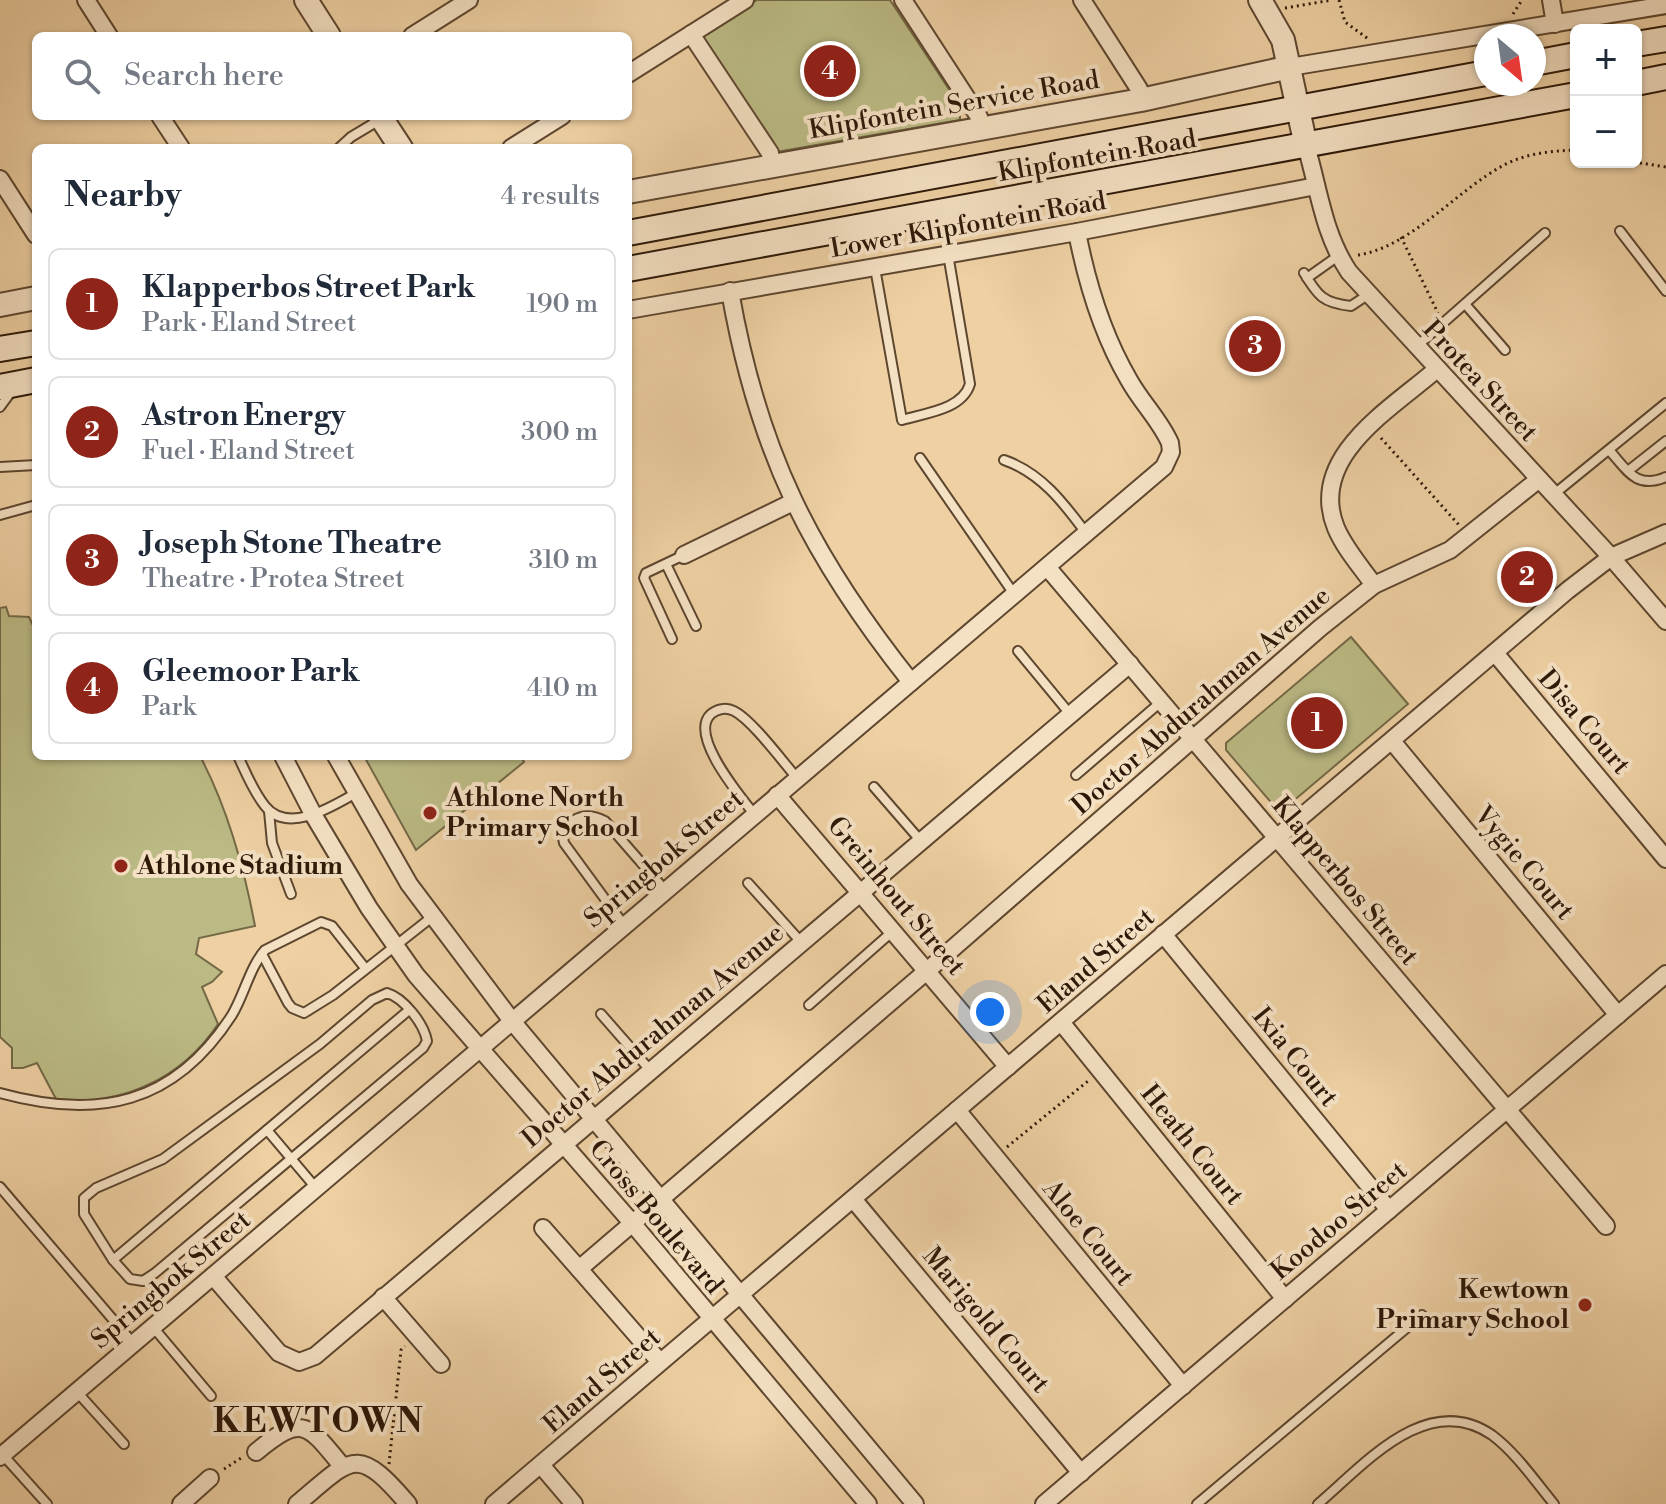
<!DOCTYPE html>
<meta charset="utf-8">
<style>
:root{--surface:#fff;--page:#f6f6f7;--text:#1f2937;--muted:#747a83;--line:#e0e1e3;--accent:#8f2418}
body{margin:0;font-family:"Libre Bodoni",serif;background:var(--page);color:var(--text)}
.controls{position:absolute;right:24px;top:24px;display:grid;overflow:hidden;border-radius:12px;box-shadow:0 2px 6px #0004}
.controls button{width:72px;height:72px;display:grid;place-items:center;padding:0;border:0;border-bottom:2px solid var(--line);background:var(--surface);color:var(--text);font:40px sans-serif}
.compass{position:absolute;left:1474px;top:24px;width:72px;height:72px;border-radius:50%;background:var(--surface);box-shadow:0 2px 6px #0004;rotate:151deg}
.you{position:absolute;left:990px;top:1012px;width:28px;height:28px;margin:-20px;border:6px solid #fff;border-radius:50%;background:#1a73e8;box-shadow:0 0 0 12px #1a73e833}
.badge{display:grid;place-items:center;width:52px;height:52px;border-radius:50%;background:var(--accent);color:#fff;font-size:26px;font-weight:700}
.pin{position:absolute;translate:-50% -50%;border:4px solid #fff;box-shadow:0 2px 8px #0006}
.list{margin:0;padding:0;list-style:none}
h2{display:flex;justify-content:space-between;align-items:center;height:104px;margin:0;padding:0 32px;font-size:34px}
h2 small{font-size:26px;font-weight:400;color:var(--muted)}
.list li{display:grid;grid-template-columns:52px 1fr auto;gap:24px;align-items:center;box-sizing:border-box;height:112px;margin:0 16px 16px;padding:0 16px;border:2px solid var(--line);border-radius:12px}
.list b{display:block;font-size:30px;white-space:nowrap}
.list p{margin:0;font-size:26px;white-space:nowrap;color:var(--muted)}
.list em{font-size:26px;font-style:normal;color:var(--muted)}
.icon{flex:none;width:44px;height:44px;fill:none;stroke:currentColor;stroke-width:2;stroke-linecap:round;stroke-linejoin:round}
.map{position:relative;flex:none;width:1666px;height:1504px;overflow:hidden}
.search{position:absolute;background:var(--surface);box-shadow:0 2px 6px #0004;left:32px;top:32px;width:600px;height:88px;display:flex;align-items:center;gap:20px;box-sizing:border-box;padding:0 28px;border-radius:12px;color:var(--muted);font-size:30px}
.panel{position:absolute;background:var(--surface);box-shadow:0 2px 6px #0004;left:32px;top:144px;width:600px;height:616px;border-radius:12px}
.map>svg:first-child{display:block}
.green{fill:#bbba84;stroke:#746946;stroke-width:2}
.lines{fill:none;stroke-linecap:round;stroke-linejoin:round}
.service-casing{stroke:#5d462f;stroke-width:12}
.minor-casing{stroke:#5d462f;stroke-width:20}
.tertiary-casing{stroke:#5d462f;stroke-width:26}
.secondary-casing{stroke:#2d1808;stroke-width:28}
.path{stroke:#2d1808;stroke-width:3;stroke-dasharray:2 4;stroke-linecap:butt}
.service{stroke:#f4e0c3;stroke-width:8}
.minor{stroke:#f4e0c3;stroke-width:16}
.tertiary{stroke:#f4e0c3;stroke-width:22}
.secondary{stroke:#f4e0c3;stroke-width:24}
.poi-dot{fill:#8f2418;stroke:#f4e0c3;stroke-width:3}
.labels{text-anchor:middle;dominant-baseline:central;stroke-width:8;stroke-linejoin:round;paint-order:stroke}
.street-label{font-size:26px;fill:#2d1808;stroke:#f4e0c3}
.poi-label{font-size:26px;font-weight:bold;fill:#2d1808;stroke:#f4e0c3;text-anchor:start}
.district-label{font-size:34px;font-weight:bold;letter-spacing:2px;fill:#2d1808;stroke:#f4e0c3}
</style>
<div class="map">
<svg width="1666" height="1504" viewBox="0 0 1666 1504">
<rect width="100%" height="100%" fill="#eed0a3"/>
<filter id="stains"><feTurbulence type="fractalNoise" baseFrequency=".0025" numOctaves="4"/><feColorMatrix values="0 0 0 0 .2 0 0 0 0 .09 0 0 0 0 .02 0 0 0 .5 -.17"/></filter>
<radialGradient id="worn" r=".72"><stop offset=".6" stop-color="#630" stop-opacity="0"/><stop offset="1" stop-color="#630" stop-opacity=".3"/></radialGradient>
<g class="green">
<polygon points="757,0 890,0 960,106 960,120 776,152 699,36"/>
<path d="M6 607 9 616 29 617 36 632V756H200C228 809 244 867 255 926L199 938 196 954 222 972 212 982 202 987 218 1024C182 1078 122 1107 56 1099L37 1063 23 1068H12V1048L0 1037V608Z"/>
<polygon points="1351,637 1408,704 1285,808 1275,807 1226,750 1226,743"/>
<polygon points="364,756 521,756 524,762 416,850"/>
</g>
<g class="lines">
<g class="service-casing">
<g id="service">
<polyline points="339,148 351,137 381,119"/>
<polyline points="1620,231 1666,291"/>
<path d="M875 268 902 420C925 413 962 410 970 384L948 254"/>
<path d="M1304 273C1318 296 1323 303 1351 306L1369 294"/>
<polyline points="1307,278 1338,256"/>
<polyline points="1465,304 1505,350"/>
<polyline points="1417,346 1545,233"/>
<polyline points="0,407 11,392"/>
<path d="M1609 450C1627 470 1636 490 1666 477"/>
<polyline points="920,458 1014,594"/>
<path d="M1004 460C1041 473 1063 502 1086 533"/>
<polyline points="0,467 36,465"/>
<polyline points="1628,471 1666,441"/>
<polyline points="1553,495 1666,403"/>
<polyline points="0,515 36,505"/>
<polyline points="666,564 696,626"/>
<polyline points="672,639 644,578 646,573 684,555"/>
<polyline points="1018,651 1070,714"/>
<path d="M238 756C246 773 253 791 265 806 288 835 333 806 356 793"/>
<polyline points="1076,775 1162,701"/>
<polyline points="874,787 920,840"/>
<polyline points="269,811 272,843 291,894"/>
<path d="M754 814C740 796 688 735 711 714 717 709 726 707 734 711 752 720 783 762 797 778"/>
<polyline points="748,883 801,942"/>
<path d="M624 925 564 843 562 833C573 816 587 812 605 821L665 890"/>
<polyline points="262,954 288,1003 292,1008 304,1013 333,995 432,917"/>
<path d="M387 993C404 998 424 1024 427 1041L423 1048 155 1273 143 1281 130 1279 113 1260 84 1214V1198L96 1188 163 1159 320 1044 372 1000Z"/>
<polyline points="809,1005 893,931"/>
<polyline points="601,1014 650,1070"/>
<path d="M0 1093C98 1120 174 1105 232 1015 244 995 250 967 265 950L321 922 332 926 365 968"/>
<polyline points="267,1130 316,1188"/>
<polyline points="0,1187 133,1343"/>
<polyline points="113,1260 409,1010"/>
<polyline points="153,1327 211,1396"/>
<polyline points="77,1392 124,1444"/>
<polyline points="3,1455 47,1504"/>
<polyline points="1197,1504 1422,1315"/>
<path d="M1318 1504C1364 1465 1427 1390 1492 1435 1516 1453 1535 1481 1554 1504"/>
</g>
</g>
<g class="minor-casing">
<g id="minor">
<polyline points="86,0 109,36"/>
<polyline points="903,0 979,117 981,129"/>
<polyline points="1082,0 1139,89 1141,100"/>
<polyline points="1551,0 1555,24"/>
<polyline points="691,34 770,153 772,167"/>
<polyline points="412,36 469,0"/>
<polyline points="1290,67 1666,5"/>
<polyline points="628,74 745,0"/>
<polyline points="160,116 181,148"/>
<path d="M1306 146C1319 189 1323 233 1349 272L1611 557 1666 621"/>
<polyline points="511,148 562,116"/>
<polyline points="0,179 36,235"/>
<path d="M730 291C758 452 810 555 911 682"/>
<polyline points="628,310 1077,232 1316,186"/>
<polyline points="684,555 793,502"/>
<polyline points="1047,567 1606,1226"/>
<path d="M1374 585C1361 567 1345 549 1336 528 1307 457 1391 409 1437 369"/>
<polyline points="1495,653 1666,859"/>
<polyline points="1392,741 1618,1015"/>
<polyline points="283,756 314,816 369,908 416,975 633,1224 868,1504"/>
<polyline points="336,756 409,884 512,1021 915,1504"/>
<polyline points="777,795 1008,1067"/>
<polyline points="1163,934 1389,1210"/>
<polyline points="1061,1022 1285,1299"/>
<polyline points="957,1110 1183,1386"/>
<polyline points="853,1199 1081,1473"/>
<polyline points="543,1228 579,1269"/>
<polyline points="213,1276 279,1353 299,1362 315,1356 1130,664"/>
<polyline points="383,1297 441,1364"/>
<polyline points="660,1362 579,1269 928,970 1320,628 1374,585 1450,550 1538,480"/>
<path d="M256 1452C302 1414 307 1423 342 1466"/>
<path d="M0 1457 1164 467 1171 452 1170 443C1160 420 1141 402 1129 380 1102 334 1087 284 1077 232"/>
<polyline points="541,1465 574,1504"/>
<polyline points="181,1504 210,1478"/>
<path d="M297 1504C352 1458 356 1443 408 1504"/>
<polyline points="494,1504 1568,590 1611,557 1666,533"/>
<polyline points="1044,1504 1666,974"/>
</g>
</g>
<g class="tertiary-casing">
<g id="tertiary">
<polyline points="306,0 329,36"/>
<polyline points="1260,0 1283,40 1306,146"/>
<polyline points="380,116 401,148"/>
<polyline points="628,192 1141,100 1290,67"/>
<polyline points="0,305 36,298"/>
</g>
</g>
<g class="secondary-casing">
<g id="secondary">
<polyline points="1636,44 1666,39"/>
<polyline points="1534,63 1576,55"/>
<polyline points="1636,83 1666,77"/>
<polyline points="628,233 1486,73"/>
<polyline points="628,269 1576,95"/>
<polyline points="0,349 36,343"/>
<polyline points="0,387 36,380"/>
</g>
</g>
<g class="path">
<polyline points="1339,0 1345,22 1367,38"/>
<polyline points="1285,8 1332,0"/>
<polyline points="1513,14 1522,0"/>
<polyline points="1634,162 1666,167"/>
<polyline points="1401,237 1438,313"/>
<path d="M1358 255C1411 247 1457 190 1504 165 1527 153 1551 151 1576 150"/>
<polyline points="1381,438 1459,525"/>
<polyline points="1007,1147 1088,1081"/>
<polyline points="389,1464 401,1350 405,1346"/>
<polyline points="224,1469 241,1458"/>
</g>
<use href="#service" class="service"/>
<use href="#minor" class="minor"/>
<use href="#tertiary" class="tertiary"/>
<use href="#secondary" class="secondary"/>
</g>
<g class="poi-dot">
<circle cx="430" cy="813" r="8"/>
<circle cx="121" cy="866" r="8"/>
<circle cx="1585" cy="1305" r="8"/>
</g>
<g class="labels">
<g class="street-label">
<text transform="translate(954 105) rotate(-10)">Klipfontein Service Road</text>
<text transform="translate(1097 156) rotate(-10)">Klipfontein Road</text>
<text transform="translate(968 225) rotate(-10)">Lower Klipfontein Road</text>
<text transform="translate(1480 381) rotate(47)">Protea Street</text>
<text transform="translate(1201 701) rotate(-41)">Doctor Abdurahman Avenue</text>
<text transform="translate(1584 722) rotate(50)">Disa Court</text>
<text transform="translate(664 859) rotate(-40)">Springbok Street</text>
<text transform="translate(1524 863) rotate(50)">Vygie Court</text>
<text transform="translate(1345 881) rotate(50)">Klapperbos Street</text>
<text transform="translate(896 896) rotate(50)">Greinhout Street</text>
<text transform="translate(1096 961) rotate(-41)">Eland Street</text>
<text transform="translate(653 1036) rotate(-40)">Doctor Abdurahman Avenue</text>
<text transform="translate(1295 1057) rotate(51)">Ixia Court</text>
<text transform="translate(1192 1145) rotate(51)">Heath Court</text>
<text transform="translate(656 1217) rotate(50)">Cross Boulevard</text>
<text transform="translate(1339 1221) rotate(-40)">Koodoo Street</text>
<text transform="translate(1088 1233) rotate(51)">Aloe Court</text>
<text transform="translate(171 1280) rotate(-40)">Springbok Street</text>
<text transform="translate(986 1320) rotate(50)">Marigold Court</text>
<text transform="translate(602 1381) rotate(-41)">Eland Street</text>
</g>
<g class="poi-label">
<text x="446" y="798">Athlone North<tspan x="446" dy="30">Primary School</tspan></text>
<text x="137" y="866">Athlone Stadium</text>
<text x="1569" y="1290" text-anchor="end">Kewtown<tspan x="1569" dy="30">Primary School</tspan></text>
</g>
<g class="district-label">
<text x="319" y="1422">KEWTOWN</text>
</g>
</g>
<rect width="100%" height="100%" filter="url(#stains)"/>
<rect width="100%" height="100%" fill="url(#worn)"/>
</svg>
<div class="controls">
<button>+</button>
<button>−</button>
</div>
<svg class="compass" viewBox="-18 -18 36 36"><path d="M0-13l5 13h-10z" fill="#e53935"/><path d="M0 13l5-13h-10z" fill="#747a83"/></svg>
<div class="you"></div>
<div class="pin badge" style="left:1317px;top:723px">1</div>
<div class="pin badge" style="left:1527px;top:577px">2</div>
<div class="pin badge" style="left:1255px;top:346px">3</div>
<div class="pin badge" style="left:830px;top:71px">4</div>
<div class="search"><svg class="icon" aria-label="search" viewBox="0 0 24 24"><circle cx="10" cy="10" r="6"/><path d="M15 15l6 6"/></svg>Search here</div>
<section class="panel">
<h2>Nearby<small>4 results</small></h2>
<ul class="list">
<li><span class="badge">1</span><div><b>Klapperbos Street Park</b><p>Park · Eland Street</p></div><em>190 m</em></li>
<li><span class="badge">2</span><div><b>Astron Energy</b><p>Fuel · Eland Street</p></div><em>300 m</em></li>
<li><span class="badge">3</span><div><b>Joseph Stone Theatre</b><p>Theatre · Protea Street</p></div><em>310 m</em></li>
<li><span class="badge">4</span><div><b>Gleemoor Park</b><p>Park</p></div><em>410 m</em></li>
</ul>
</section>
</div>
